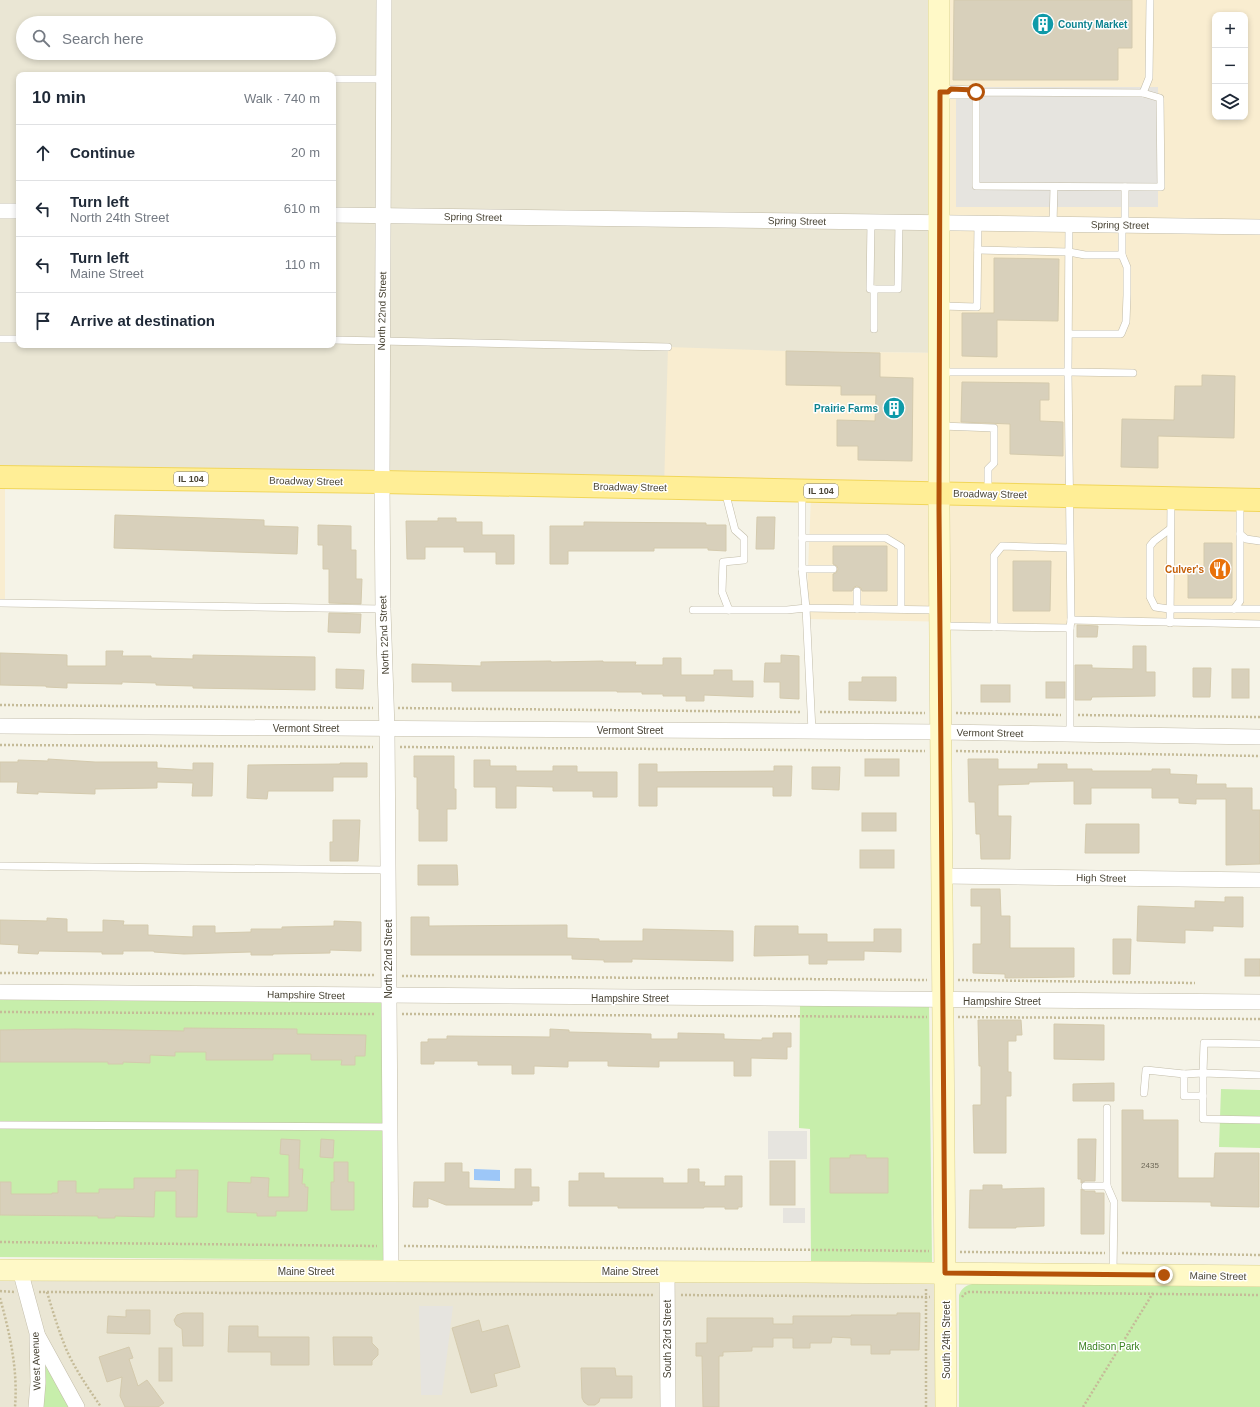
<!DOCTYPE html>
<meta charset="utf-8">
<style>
:root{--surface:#fff;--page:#f2f2f3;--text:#1f2937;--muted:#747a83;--line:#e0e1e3}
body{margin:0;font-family:Helvetica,sans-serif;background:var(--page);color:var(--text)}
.controls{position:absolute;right:12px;top:12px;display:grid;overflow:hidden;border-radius:8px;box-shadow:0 2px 6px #0003}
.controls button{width:36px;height:36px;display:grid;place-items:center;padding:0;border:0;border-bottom:1px solid var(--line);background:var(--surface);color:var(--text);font:20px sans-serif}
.stop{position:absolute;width:12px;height:12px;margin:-9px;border:3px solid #b45309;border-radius:50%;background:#fff}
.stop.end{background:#b45309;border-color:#fff;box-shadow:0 1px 4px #0008}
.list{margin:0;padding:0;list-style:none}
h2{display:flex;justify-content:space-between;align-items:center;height:52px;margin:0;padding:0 16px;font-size:17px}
h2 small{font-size:13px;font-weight:400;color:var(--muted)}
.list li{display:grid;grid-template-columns:26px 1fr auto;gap:12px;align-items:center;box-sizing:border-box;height:56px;padding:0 16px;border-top:1px solid var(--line)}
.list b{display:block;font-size:15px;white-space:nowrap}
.list p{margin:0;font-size:13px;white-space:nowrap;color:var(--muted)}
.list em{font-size:13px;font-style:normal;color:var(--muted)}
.icon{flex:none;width:22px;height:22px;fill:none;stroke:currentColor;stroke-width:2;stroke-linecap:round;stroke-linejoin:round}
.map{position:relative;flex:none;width:1260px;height:1407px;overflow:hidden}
.search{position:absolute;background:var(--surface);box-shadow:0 2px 6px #0003;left:16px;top:16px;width:320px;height:44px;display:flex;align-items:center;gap:10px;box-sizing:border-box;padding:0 14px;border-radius:22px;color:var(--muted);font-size:15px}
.panel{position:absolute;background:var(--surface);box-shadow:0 2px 6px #0003;left:16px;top:72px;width:320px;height:276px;border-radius:8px}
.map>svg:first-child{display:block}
.residential{fill:#eae6d4;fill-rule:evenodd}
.commercial{fill:#f9edd0;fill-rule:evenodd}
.green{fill:#c7eeab}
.parking{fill:#e6e4df}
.water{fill:#9dc7f8}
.building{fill:#d8d0bb;stroke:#d4caad}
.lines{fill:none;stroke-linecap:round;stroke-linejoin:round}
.lane-casing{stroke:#c2bca8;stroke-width:8}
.street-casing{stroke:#c2bca8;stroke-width:16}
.secondary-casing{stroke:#d9d092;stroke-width:22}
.primary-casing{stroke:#f1d65a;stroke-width:24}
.path{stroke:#c5bb98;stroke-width:2.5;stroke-dasharray:2 2;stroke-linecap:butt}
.lane{stroke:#fff;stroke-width:7}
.street{stroke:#fff;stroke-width:15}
.secondary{stroke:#fff9c7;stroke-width:21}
.primary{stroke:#ffee96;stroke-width:22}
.route{stroke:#b45309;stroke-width:5}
.labels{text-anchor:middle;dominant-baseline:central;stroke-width:3;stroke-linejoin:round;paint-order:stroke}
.number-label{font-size:8px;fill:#6d6756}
.shield{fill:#fff;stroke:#807c72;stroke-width:1}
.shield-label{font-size:9px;font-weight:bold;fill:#494435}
.culture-label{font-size:10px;font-weight:bold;fill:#0d838f;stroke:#fff;text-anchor:start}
.street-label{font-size:10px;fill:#494435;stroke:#fff}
.food-label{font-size:10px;font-weight:bold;fill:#c56008;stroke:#fff;text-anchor:end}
.park-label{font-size:10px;fill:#3a8221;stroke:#fff}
</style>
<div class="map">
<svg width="1260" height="1407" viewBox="0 0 1260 1407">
<rect width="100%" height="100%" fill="#f5f3e7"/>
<g class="residential">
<path d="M0 0H939L940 353 786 351 664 488 0 477ZM23 23H329V53H23ZM19 75H333V345H19Z"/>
<polygon points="0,1270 945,1273 946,1407 0,1407"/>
</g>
<g class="commercial">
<path d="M939 0H1260V628L806 619 811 497 664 488 668 347 786 351 940 353ZM1215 15H1245V117H1215Z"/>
<rect x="0" y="477" width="5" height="126"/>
</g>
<g class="green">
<polygon points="0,999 382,1002 384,1260 0,1257"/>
<polygon points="800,1003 929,1004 932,1262 811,1261 810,1129 799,1128"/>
<polygon points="1221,1089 1260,1090 1260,1148 1219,1147"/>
<path d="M972 1284 1260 1285V1407H959V1295C962 1288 965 1286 972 1284Z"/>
<polygon points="39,1340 75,1407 38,1407"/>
</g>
<g class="parking">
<rect x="956" y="87" width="202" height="120"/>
<rect x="768" y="1131" width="39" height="28"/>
<rect x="783" y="1208" width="22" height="15"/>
<polygon points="419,1306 453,1306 442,1395 421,1395"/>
</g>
<polygon class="water" points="474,1169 500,1170 500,1181 474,1180"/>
<g class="building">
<polygon points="954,0 1132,0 1132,48 1118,48 1118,80 953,80"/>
<polygon points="994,258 1059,259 1058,321 997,320 997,357 962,356 962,313 994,313"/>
<polygon points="786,351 880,353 880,377 913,378 912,461 858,460 858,446 837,446 837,420 875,421 876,395 841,395 841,386 786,385"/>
<polygon points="1202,375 1235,376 1234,438 1158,436 1158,468 1121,467 1122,419 1174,420 1175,386 1202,386"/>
<polygon points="962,382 1049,383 1049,400 1040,400 1040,421 1063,422 1063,456 1010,454 1010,424 961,422"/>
<polygon points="115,515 264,520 264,526 298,527 297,554 114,548"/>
<polygon points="757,517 775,517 774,549 756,549"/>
<polygon points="438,518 456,518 456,522 482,522 482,535 514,535 514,564 496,564 496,552 464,552 464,547 425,547 425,559 407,559 406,521 438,521"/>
<polygon points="584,522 706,523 706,525 726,525 726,551 708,550 708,548 654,548 654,551 568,551 568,564 550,564 550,526 584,526"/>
<polygon points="318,525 351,526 351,550 356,550 356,579 362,579 361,604 329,603 329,569 323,569 323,545 318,545"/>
<polygon points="1204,543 1232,543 1232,598 1188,598 1188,572 1204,572"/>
<polygon points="833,546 887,546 887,591 862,591 861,588 857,586 854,587 852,591 833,591 833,574 836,573 838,569 837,566 833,564"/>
<polygon points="1013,561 1051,561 1050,611 1013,611"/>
<polygon points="329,613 361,614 360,633 328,632"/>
<polygon points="1077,625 1098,626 1097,637 1077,637"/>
<polygon points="1133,646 1146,646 1146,672 1155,672 1155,696 1092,697 1091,700 1075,700 1075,665 1092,665 1092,668 1133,669"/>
<polygon points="106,651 123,651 122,656 151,656 151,658 193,659 193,655 315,657 315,690 193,688 193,686 156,685 156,683 122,682 122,684 67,683 67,688 46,687 46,686 0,685 0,653 67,655 67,666 106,666"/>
<polygon points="781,655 799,656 799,699 780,698 780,682 764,682 765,663 781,663"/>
<polygon points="663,658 681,658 681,675 714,675 714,670 732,670 732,681 753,681 753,697 704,695 704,701 686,701 686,696 663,696 663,694 642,694 642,692 617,692 617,691 452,691 452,682 412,682 412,664 481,666 481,662 551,661 551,662 603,661 603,662 636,662 635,665 663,665"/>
<polygon points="1193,668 1211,668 1210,697 1193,697"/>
<polygon points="336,669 364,670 363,689 336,688"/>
<rect x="1232" y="669" width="17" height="29"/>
<polygon points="862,677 896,677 896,701 849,700 849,682 862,682"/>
<rect x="1046" y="682" width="19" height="16"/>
<rect x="981" y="685" width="29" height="17"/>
<polygon points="414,756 454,756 454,789 456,789 456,809 447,809 447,841 419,841 419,809 417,809 417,777 414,777"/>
<polygon points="48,759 95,762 157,762 157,768 193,770 193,763 213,763 212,796 192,796 193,783 157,782 157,788 95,789 95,794 38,792 38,794 17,793 18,782 0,782 0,762 18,762 18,760 48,761"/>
<rect x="865" y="759" width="34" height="17"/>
<polygon points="968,759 998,759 998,769 1038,769 1038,764 1067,764 1067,769 1092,769 1092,771 1152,771 1152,769 1170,769 1170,774 1197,775 1196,784 1226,784 1226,788 1252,788 1252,810 1260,810 1260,864 1226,865 1226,799 1196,799 1196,804 1179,803 1179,798 1152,798 1152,788 1091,788 1091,804 1074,804 1074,781 1029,782 1029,784 998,785 998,816 1011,816 1010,859 981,859 980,834 976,834 975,802 969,802"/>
<polygon points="474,760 490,760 490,766 516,766 516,771 553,771 553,766 577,766 577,772 617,772 617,797 593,797 593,791 553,791 553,787 516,786 516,808 496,808 496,787 474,787"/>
<polygon points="340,763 367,763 367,777 333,777 333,791 268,791 267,799 247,798 248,765 340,764"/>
<polygon points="639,764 657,764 657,772 774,771 774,766 792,766 791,796 773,796 773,787 657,787 657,806 639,806"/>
<polygon points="812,767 840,767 839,790 812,789"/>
<rect x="862" y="813" width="34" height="18"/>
<polygon points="333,820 360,820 358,861 330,861 330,842 333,842"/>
<polygon points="1086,824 1139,824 1139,853 1085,853"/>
<rect x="860" y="850" width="34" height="18"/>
<polygon points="418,865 457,865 458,885 418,885"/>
<polygon points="971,889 1000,889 1001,916 1010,916 1010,948 1074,948 1074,977 1005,978 1005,974 973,973 973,944 981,944 981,906 971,906"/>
<polygon points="1225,897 1243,897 1243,927 1213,926 1213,931 1185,930 1185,943 1137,941 1138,906 1195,908 1195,901 1225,902"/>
<polygon points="411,917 429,917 429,926 567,925 567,938 599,939 599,941 643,941 643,929 733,931 733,961 632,959 632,962 604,962 604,960 572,959 572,955 411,955"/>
<polygon points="47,918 67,919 67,932 103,932 103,920 124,921 123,925 148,925 148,935 193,937 193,926 215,926 215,933 251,932 251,929 282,929 282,927 334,926 334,921 361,922 361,951 330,950 330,953 273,954 273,955 251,955 251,952 184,954 154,952 154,951 123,951 123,954 102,954 102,952 39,951 38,954 18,953 19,945 0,944 0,920 47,921"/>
<polygon points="755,926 798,926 798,934 827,934 827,942 874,942 874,929 901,929 901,952 864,951 864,960 827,960 827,964 809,964 809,955 754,956"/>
<polygon points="1113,939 1131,939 1130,974 1113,974"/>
<rect x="1245" y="959" width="15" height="17"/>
<polygon points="978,1020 1021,1020 1022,1035 1016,1035 1016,1041 1008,1041 1008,1072 1011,1072 1011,1096 1006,1096 1006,1153 974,1153 973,1105 981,1105 981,1066 979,1066"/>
<polygon points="1054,1024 1104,1025 1104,1060 1054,1059"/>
<polygon points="184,1028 297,1029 297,1034 366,1035 365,1056 355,1056 355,1065 341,1065 342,1060 311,1060 311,1054 273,1054 273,1060 206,1060 206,1052 175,1052 175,1056 150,1055 150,1063 123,1062 123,1064 108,1064 108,1062 0,1062 0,1030 74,1029 184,1031"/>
<polygon points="550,1029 569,1030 569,1032 651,1034 651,1039 678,1039 678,1033 724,1034 724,1039 762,1040 762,1038 773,1038 773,1033 791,1033 791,1047 787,1047 787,1059 751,1058 751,1076 734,1076 734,1061 659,1061 659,1067 608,1066 608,1061 568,1061 568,1067 534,1066 534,1074 512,1074 512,1065 478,1065 478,1061 434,1061 434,1064 421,1064 421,1042 428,1042 428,1039 447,1039 447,1036 550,1037"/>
<polygon points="1114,1083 1114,1101 1073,1101 1073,1084"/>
<polygon points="1122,1110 1143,1110 1143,1120 1178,1120 1178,1178 1214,1178 1215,1153 1259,1153 1259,1207 1211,1206 1211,1202 1122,1201"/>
<polygon points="281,1139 300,1140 299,1169 303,1169 302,1184 305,1184 305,1187 308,1187 307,1211 276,1211 276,1216 257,1216 257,1213 227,1212 228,1182 251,1183 251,1177 269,1178 268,1197 289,1197 289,1155 280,1154"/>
<polygon points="321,1139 334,1140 333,1158 320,1157"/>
<polygon points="1078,1139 1096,1139 1095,1181 1085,1181 1081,1183 1081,1179 1078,1179"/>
<polygon points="850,1155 866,1155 866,1158 888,1158 888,1193 830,1193 830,1158 850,1158"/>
<rect x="770" y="1161" width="25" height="44"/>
<polygon points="334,1162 348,1162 348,1182 354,1182 354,1210 331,1210 331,1182 334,1182"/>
<polygon points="445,1163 462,1163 462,1172 469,1172 469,1188 515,1189 515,1169 531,1169 531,1187 539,1187 539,1201 532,1201 532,1205 446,1205 428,1198 428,1207 413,1207 414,1182 445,1182"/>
<polygon points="688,1169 699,1169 699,1182 705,1182 704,1186 725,1186 725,1176 742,1176 742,1207 738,1207 738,1209 725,1209 725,1207 704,1207 704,1208 618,1208 618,1206 569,1206 569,1181 579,1181 579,1173 604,1173 604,1178 663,1178 663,1183 688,1183"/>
<polygon points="176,1170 198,1170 197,1217 176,1217 176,1191 155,1191 154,1217 115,1216 115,1218 98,1218 98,1216 0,1215 0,1182 11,1182 11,1194 52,1194 52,1193 58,1193 58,1181 76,1181 76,1193 99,1193 99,1189 134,1189 134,1178 176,1178"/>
<polygon points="983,1185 1002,1185 1002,1189 1044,1188 1044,1226 1016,1227 1016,1228 969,1228 970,1190 983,1190"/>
<polygon points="1081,1189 1085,1191 1095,1191 1095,1193 1104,1193 1104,1234 1081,1234"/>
<polygon points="126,1310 150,1310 150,1334 107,1333 108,1316 126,1317"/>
<polygon points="183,1313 203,1313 203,1346 183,1346 182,1329 176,1325 174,1320 177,1315"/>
<polygon points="897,1313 920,1313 919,1350 890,1350 890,1354 871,1354 871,1345 851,1345 851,1338 832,1337 831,1343 810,1343 810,1348 793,1348 793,1338 773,1338 773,1347 752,1347 752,1351 723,1352 723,1356 719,1356 719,1407 703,1407 702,1356 696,1356 696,1343 707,1343 707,1318 773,1318 773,1324 793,1324 793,1316 851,1316 851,1315 897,1315"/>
<polygon points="479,1320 482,1332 508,1325 520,1367 494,1374 497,1386 471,1393 452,1328"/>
<polygon points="229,1326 258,1326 258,1337 309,1337 309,1365 271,1365 271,1352 228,1352"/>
<polygon points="333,1337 372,1337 372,1343 378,1349 378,1355 372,1361 372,1365 334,1365"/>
<polygon points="129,1347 133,1358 129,1359 138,1386 147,1380 164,1403 158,1407 125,1407 120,1396 122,1377 107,1382 99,1357"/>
<rect x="159" y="1348" width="13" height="33"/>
<polygon points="581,1368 615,1368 616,1376 632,1376 632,1398 600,1398 599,1402 595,1405 588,1405 584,1402 582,1398"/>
</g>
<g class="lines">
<g class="lane-casing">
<g id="lane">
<polyline points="333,79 384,79"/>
<polyline points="945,92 948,92 951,89 974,90 976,92"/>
<polyline points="948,92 950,95 974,95 976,92 1143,93 1149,78 1150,0"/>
<polyline points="976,92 976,186 1161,187 1160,98 1143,93"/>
<polyline points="1125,187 1125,225"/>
<polyline points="871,222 870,289 898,289 899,222"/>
<polyline points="1053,224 1054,187"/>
<polyline points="1069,224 1068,372 1133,373"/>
<polyline points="978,250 1069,252 1085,255 1122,255 1122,225"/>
<polyline points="941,306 977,307 978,223"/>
<polyline points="874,329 874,289"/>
<polyline points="1069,334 1121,334 1126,322 1127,295 1127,267 1122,255"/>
<polyline points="0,339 19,339"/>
<polyline points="333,340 668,347"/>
<polyline points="940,372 1068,372 1071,620 1070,628 941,626"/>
<polyline points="941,426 994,428 994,463 988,469 988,492"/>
<polyline points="725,491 735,530 744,538 744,560 723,562 722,592 729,610"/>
<polyline points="802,493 802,569 806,608 939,610"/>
<polyline points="1240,502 1240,534 1246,539 1260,541"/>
<polyline points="1170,529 1154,541 1150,546 1150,597 1155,607 1169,609 1260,609"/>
<polyline points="802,538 886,538 901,547 901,609"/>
<polyline points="802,569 833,569"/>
<polyline points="0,603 383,609"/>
<polyline points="857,609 857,591"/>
<polyline points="1234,609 1240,601 1240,534"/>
<polyline points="693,610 787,610 806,608 812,731"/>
<polyline points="1071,620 1260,624"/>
<polyline points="1170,623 1171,500"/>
<polyline points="994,627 994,556 1002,546 1069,548"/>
<polyline points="1070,628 1070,734"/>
<polyline points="0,866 388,870"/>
<polyline points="1260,1075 1203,1073 1203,1119 1260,1120"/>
<polyline points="1144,1093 1146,1070 1184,1074"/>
<polyline points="1203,1096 1184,1096 1184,1074 1203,1073 1204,1043 1260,1044"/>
<polyline points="1107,1108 1107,1186 1114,1202 1113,1273"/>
<polyline points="0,1125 389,1127"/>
<polyline points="1085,1186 1107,1186"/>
</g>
</g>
<g class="street-casing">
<g id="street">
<polyline points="384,0 382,482 383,609 387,729 391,1271"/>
<polyline points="0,211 19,211"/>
<polyline points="333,215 1260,227"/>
<polyline points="0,726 941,732 1260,737"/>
<polyline points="943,876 1260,880"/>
<polyline points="0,992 1260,1002"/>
<polyline points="20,1270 37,1333 38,1383 36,1407"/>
<polyline points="667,1271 668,1407"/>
<polyline points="38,1336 77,1407"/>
</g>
</g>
<g class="secondary-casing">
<g id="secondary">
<polyline points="939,0 939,509 946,1407"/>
<polyline points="0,1270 805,1272 1260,1276"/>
</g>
</g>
<g class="primary-casing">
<polyline id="primary" points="0,477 382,482 1260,500"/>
</g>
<g class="path">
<polyline points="0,705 373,708"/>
<polyline points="398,708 801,712"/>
<polyline points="820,712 925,713"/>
<polyline points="956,713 1061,715"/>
<polyline points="1078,715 1260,717"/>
<polyline points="0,745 373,747"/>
<polyline points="400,747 925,751"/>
<polyline points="956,751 1260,756"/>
<polyline points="0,973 375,975"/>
<polyline points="402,976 927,980"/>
<polyline points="958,980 1195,983"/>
<polyline points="0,1012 375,1014"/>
<polyline points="402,1014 927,1017"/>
<polyline points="958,1017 1260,1019"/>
<polyline points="0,1242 377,1246"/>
<polyline points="404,1246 929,1251"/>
<polyline points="960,1252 1105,1253"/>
<polyline points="1122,1253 1260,1255"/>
<polyline points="926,1289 926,1407"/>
<polyline points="0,1291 14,1292"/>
<polyline points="39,1292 654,1295"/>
<path d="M47 1292C53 1312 59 1332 67 1351 76 1371 89 1389 101 1407"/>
<polyline points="681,1295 930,1297"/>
<polyline points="962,1297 964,1294 969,1292 1260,1295"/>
<path d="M0 1298C10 1334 18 1370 15 1407"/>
<polyline points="1083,1407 1153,1293"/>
</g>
<use href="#lane" class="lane"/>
<use href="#street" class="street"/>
<use href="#secondary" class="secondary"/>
<use href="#primary" class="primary"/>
</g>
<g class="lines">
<polyline class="route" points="976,92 974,90 951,89 948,92 940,92 939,509 945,1273 1164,1275"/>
</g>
<defs>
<g id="building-disc" transform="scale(1.15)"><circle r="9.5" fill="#0f9aa8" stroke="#fff"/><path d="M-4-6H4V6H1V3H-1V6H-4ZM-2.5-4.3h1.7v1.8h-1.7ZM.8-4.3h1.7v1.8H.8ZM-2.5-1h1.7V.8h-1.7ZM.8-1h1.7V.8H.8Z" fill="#fff"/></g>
<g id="restaurant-disc" transform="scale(1.15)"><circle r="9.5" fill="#e8710a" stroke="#fff"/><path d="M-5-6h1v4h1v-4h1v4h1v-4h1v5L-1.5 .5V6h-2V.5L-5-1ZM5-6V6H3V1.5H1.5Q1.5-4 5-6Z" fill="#fff"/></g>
</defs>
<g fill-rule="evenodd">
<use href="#building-disc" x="1043" y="24"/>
<use href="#building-disc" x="894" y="408"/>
<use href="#restaurant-disc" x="1220" y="569"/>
</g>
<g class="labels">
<g class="number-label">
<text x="1150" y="1165">2435</text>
</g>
<g class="shield">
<rect x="174" y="472" width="34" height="14" rx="3"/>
<rect x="804" y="484" width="34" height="14" rx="3"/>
</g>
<g class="shield-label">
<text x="191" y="479">IL 104</text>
<text x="821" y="491">IL 104</text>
</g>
<g class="culture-label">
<text x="1058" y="24">County Market</text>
<text x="878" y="408" text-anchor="end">Prairie Farms</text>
</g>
<g class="street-label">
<text transform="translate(473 217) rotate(1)">Spring Street</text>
<text transform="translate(797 221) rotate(1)">Spring Street</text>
<text transform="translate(1120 225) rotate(1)">Spring Street</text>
<text transform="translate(382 311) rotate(-89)">North 22nd Street</text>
<text transform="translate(306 481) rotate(1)">Broadway Street</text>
<text transform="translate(630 487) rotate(1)">Broadway Street</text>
<text transform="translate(990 494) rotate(1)">Broadway Street</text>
<text transform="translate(384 635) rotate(-92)">North 22nd Street</text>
<text x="306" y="728">Vermont Street</text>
<text x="630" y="730">Vermont Street</text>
<text transform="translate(990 733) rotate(1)">Vermont Street</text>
<text transform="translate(1101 878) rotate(1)">High Street</text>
<text transform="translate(388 959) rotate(-90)">North 22nd Street</text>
<text transform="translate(306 995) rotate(1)">Hampshire Street</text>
<text x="630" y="998">Hampshire Street</text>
<text x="1002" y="1001">Hampshire Street</text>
<text x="306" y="1271">Maine Street</text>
<text x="630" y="1271">Maine Street</text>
<text transform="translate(1218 1276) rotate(1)">Maine Street</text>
<text transform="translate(667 1339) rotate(-90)">South 23rd Street</text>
<text transform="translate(946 1340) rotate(-90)">South 24th Street</text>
<text transform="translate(36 1361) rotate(-92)">West Avenue</text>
</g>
<g class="food-label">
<text x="1204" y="569">Culver's</text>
</g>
<g class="park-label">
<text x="1109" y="1346">Madison Park</text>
</g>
</g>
</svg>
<div class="controls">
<button>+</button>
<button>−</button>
<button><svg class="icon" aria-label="layers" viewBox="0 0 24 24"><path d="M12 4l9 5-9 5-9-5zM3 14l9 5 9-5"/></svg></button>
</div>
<div class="stop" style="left:976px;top:92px"></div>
<div class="stop end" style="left:1164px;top:1275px"></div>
<div class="search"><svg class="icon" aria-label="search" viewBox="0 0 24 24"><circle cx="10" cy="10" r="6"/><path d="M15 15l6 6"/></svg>Search here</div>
<section class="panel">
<h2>10 min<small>Walk · 740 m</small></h2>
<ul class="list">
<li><svg class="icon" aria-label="ahead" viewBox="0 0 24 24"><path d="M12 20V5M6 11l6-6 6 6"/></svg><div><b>Continue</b></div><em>20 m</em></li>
<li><svg class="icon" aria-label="left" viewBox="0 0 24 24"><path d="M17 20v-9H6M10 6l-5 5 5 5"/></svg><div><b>Turn left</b><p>North 24th Street</p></div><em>610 m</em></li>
<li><svg class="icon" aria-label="left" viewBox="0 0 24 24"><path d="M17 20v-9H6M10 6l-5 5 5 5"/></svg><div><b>Turn left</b><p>Maine Street</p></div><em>110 m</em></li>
<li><svg class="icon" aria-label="arrive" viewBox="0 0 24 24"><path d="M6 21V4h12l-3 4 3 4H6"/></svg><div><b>Arrive at destination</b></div></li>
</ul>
</section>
</div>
